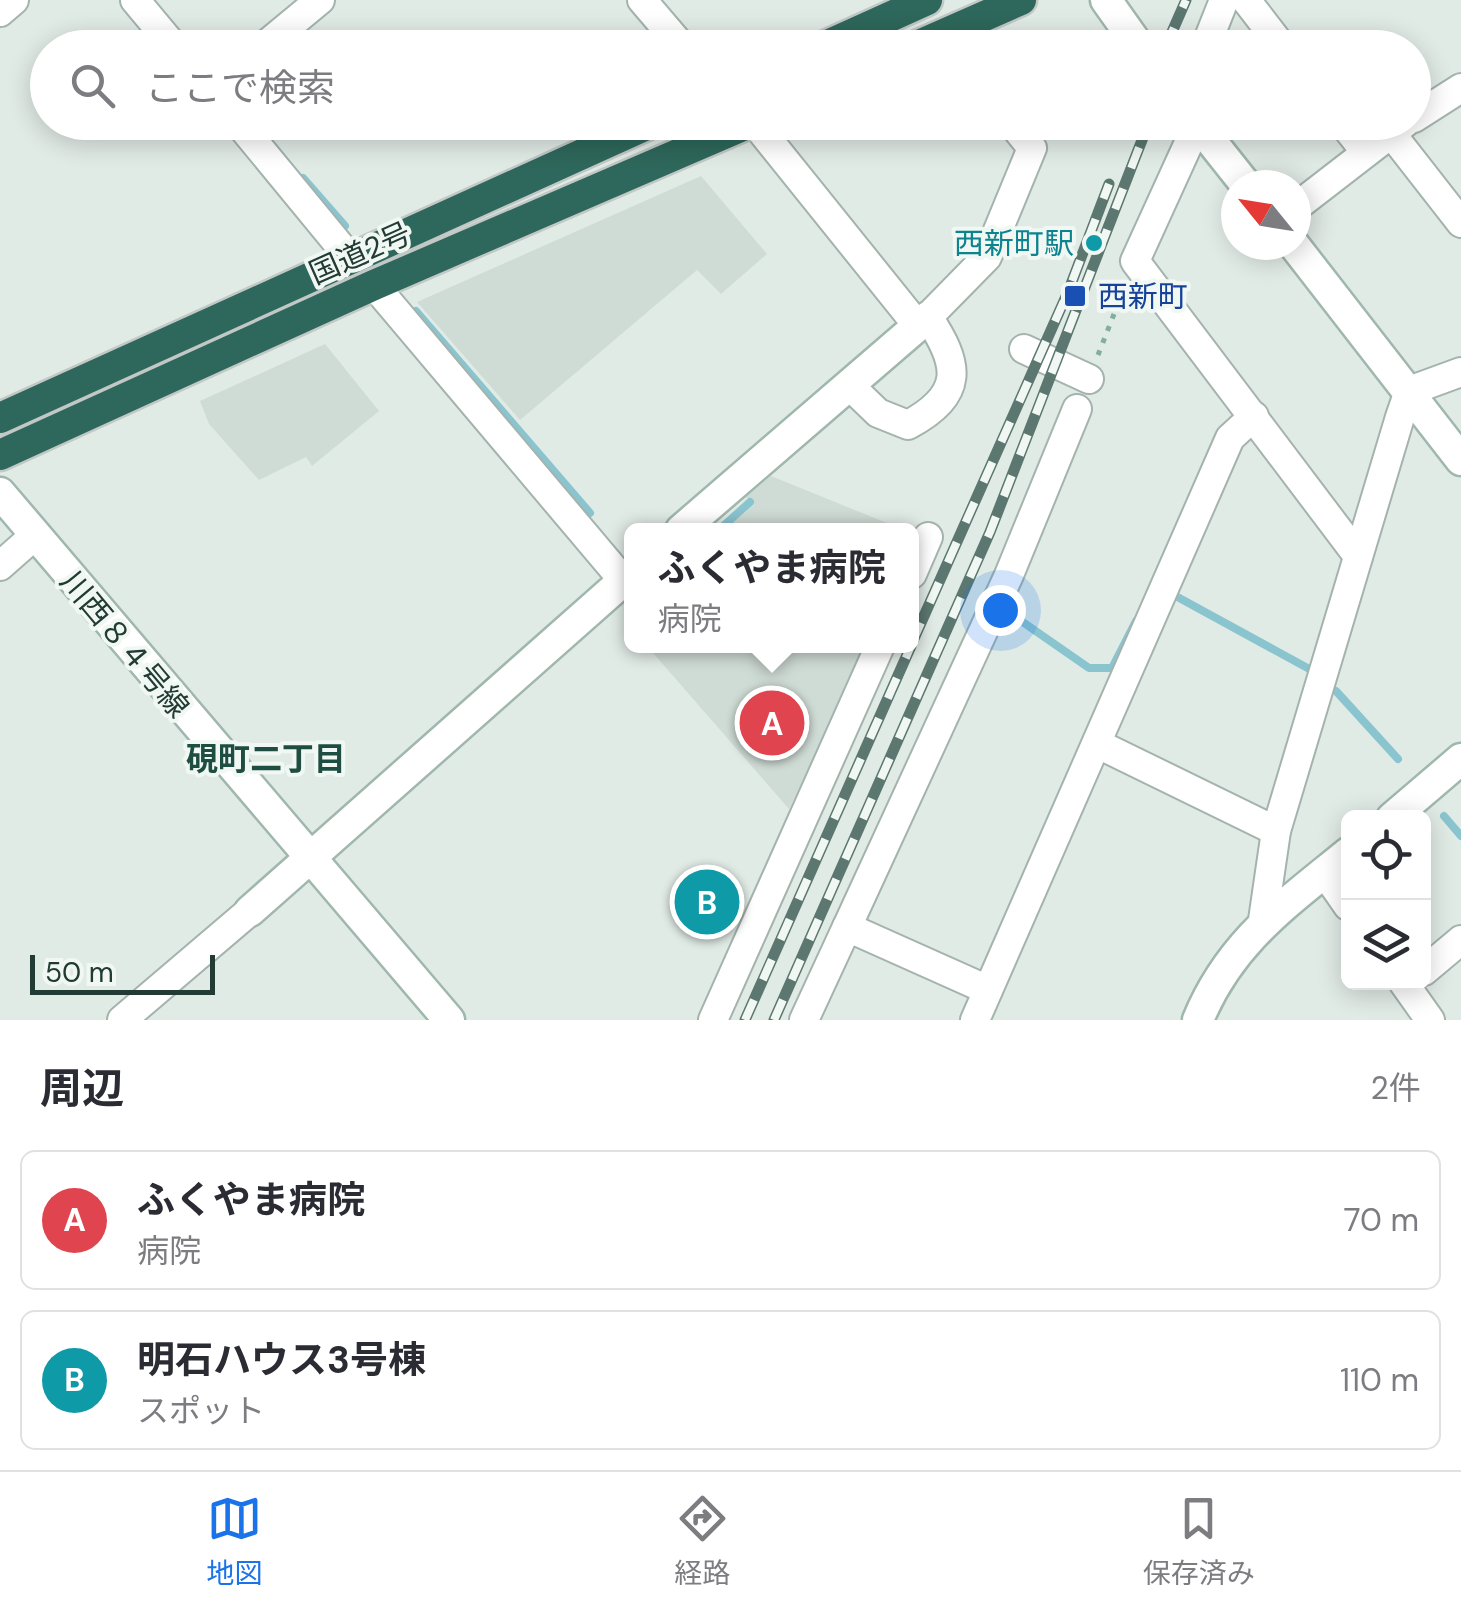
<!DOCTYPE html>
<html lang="ja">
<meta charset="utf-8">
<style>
:root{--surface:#fff;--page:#f2f2f3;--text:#2b2b33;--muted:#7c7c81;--line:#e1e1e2;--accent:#1a73e8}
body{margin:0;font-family:"DM Sans","Noto Sans JP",sans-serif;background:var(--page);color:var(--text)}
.controls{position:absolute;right:30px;bottom:30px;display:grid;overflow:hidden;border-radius:15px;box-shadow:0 5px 25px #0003}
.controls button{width:90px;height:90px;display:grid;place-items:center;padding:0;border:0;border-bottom:2px solid var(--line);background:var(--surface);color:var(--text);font:50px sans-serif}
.compass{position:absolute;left:1221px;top:170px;width:90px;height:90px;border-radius:50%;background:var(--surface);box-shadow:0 5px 25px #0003;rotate:300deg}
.scale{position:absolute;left:30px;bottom:25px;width:185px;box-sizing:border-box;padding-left:10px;border:5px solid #223b34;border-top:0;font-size:28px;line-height:35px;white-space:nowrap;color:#223b34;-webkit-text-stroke:8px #f1f8f4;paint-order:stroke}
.you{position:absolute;left:1000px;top:610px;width:35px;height:35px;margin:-25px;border:8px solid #fff;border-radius:50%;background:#1a73e8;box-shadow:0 0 0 15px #1a73e833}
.badge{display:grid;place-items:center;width:65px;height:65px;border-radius:50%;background:var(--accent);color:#fff;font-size:32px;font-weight:700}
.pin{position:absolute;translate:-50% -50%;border:5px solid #fff;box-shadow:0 2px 10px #0006}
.popup{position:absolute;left:624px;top:523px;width:295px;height:130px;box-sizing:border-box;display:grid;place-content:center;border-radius:15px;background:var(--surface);filter:drop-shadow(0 2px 8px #0005);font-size:32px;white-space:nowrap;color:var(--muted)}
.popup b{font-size:38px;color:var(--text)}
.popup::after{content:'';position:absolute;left:50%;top:100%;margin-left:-20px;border:20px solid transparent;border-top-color:var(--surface)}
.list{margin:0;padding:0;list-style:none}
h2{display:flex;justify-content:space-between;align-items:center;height:130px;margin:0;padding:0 40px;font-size:42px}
h2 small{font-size:32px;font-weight:400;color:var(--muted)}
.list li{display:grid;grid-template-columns:65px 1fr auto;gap:30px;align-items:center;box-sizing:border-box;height:140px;margin:0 20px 20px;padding:0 20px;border:2px solid var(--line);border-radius:15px}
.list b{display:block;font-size:38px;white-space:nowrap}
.list p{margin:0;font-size:32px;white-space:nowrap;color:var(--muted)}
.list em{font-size:32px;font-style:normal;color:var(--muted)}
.icon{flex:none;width:55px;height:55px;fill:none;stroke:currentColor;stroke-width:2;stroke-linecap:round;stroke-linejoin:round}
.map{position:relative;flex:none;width:1461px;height:1020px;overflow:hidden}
.search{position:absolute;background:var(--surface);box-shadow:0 5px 25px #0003;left:30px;right:30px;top:30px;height:110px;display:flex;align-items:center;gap:25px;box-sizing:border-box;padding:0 35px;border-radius:55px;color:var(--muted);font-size:38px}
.sheet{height:450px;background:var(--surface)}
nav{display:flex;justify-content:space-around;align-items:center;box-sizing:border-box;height:140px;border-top:2px solid var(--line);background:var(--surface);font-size:28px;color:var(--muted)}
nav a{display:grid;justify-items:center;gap:5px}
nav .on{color:var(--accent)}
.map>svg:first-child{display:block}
.built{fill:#cfdbd5}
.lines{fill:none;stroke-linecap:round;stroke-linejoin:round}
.stream{stroke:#8ac4cf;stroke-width:8}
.street-casing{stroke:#a4b3ad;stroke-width:32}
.secondary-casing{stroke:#a0b7ae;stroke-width:35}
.highway-casing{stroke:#c1c8c6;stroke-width:35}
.path{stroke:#82aea0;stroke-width:5;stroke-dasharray:5 8;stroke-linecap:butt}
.street{stroke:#fff;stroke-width:28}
.secondary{stroke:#fff;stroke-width:30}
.highway{stroke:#2e675b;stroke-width:30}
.rail-casing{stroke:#5c7770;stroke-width:11}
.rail{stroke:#f1f8f4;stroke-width:8;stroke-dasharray:22;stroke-linecap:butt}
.culture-dot{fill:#0f9aa8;stroke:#f1f8f4;stroke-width:4}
.transit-dot{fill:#1a4fb4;stroke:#f1f8f4;stroke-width:4}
.labels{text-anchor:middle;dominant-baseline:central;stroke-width:8;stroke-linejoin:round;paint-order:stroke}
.culture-label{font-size:30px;fill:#0d838f;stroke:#f1f8f4;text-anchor:end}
.street-label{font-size:30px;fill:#223b34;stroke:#f1f8f4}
.transit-label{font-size:30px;fill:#164399;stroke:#f1f8f4;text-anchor:start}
.neighbourhood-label{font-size:32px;font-weight:bold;fill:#1e4d41;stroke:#f1f8f4}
</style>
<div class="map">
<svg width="1461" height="1020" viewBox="0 0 1461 1020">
<rect width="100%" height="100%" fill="#e1ebe6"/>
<g class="built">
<polygon points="701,176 767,254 721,294 697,270 520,420 417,302"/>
<polygon points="325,344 379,411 312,466 306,457 259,480 209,424 200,401"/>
<polygon points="771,476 904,530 725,530 753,505 746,497"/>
<polygon points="647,646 866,646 789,809"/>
</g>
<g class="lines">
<g class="stream">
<polyline points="303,178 345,226"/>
<polyline points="416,311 590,513"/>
<polyline points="719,530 750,502"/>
<polyline points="1172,594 1313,671"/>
<polyline points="1011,614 1089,668 1112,668 1136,621"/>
<polyline points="1336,691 1398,759"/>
<polyline points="1444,816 1461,836"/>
</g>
<g class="street-casing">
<g id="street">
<polyline points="135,0 175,48"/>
<polyline points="642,0 683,48"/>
<polyline points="1246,0 1283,48"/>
<polyline points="0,12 14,0"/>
<polyline points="262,48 320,0"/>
<polyline points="1205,48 1224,0"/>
<polyline points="1414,118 1461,88"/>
<polyline points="238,122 349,257"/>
<polyline points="754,122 918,326"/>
<polyline points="1342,122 1365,151"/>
<polyline points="1197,125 1135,261 1358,556"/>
<polyline points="1390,132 1461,223"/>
<polyline points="1296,207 1406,122"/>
<polyline points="374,285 623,580"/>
<polyline points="1024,349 1089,379"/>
<path d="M849 385 878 413 908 425C965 394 960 365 928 317L987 257 1032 148 1011 122"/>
<polyline points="0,566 34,536"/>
<polyline points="912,574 928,537"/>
<polyline points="1098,744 1276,831"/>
<polyline points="1325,873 1348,906"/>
<polyline points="1263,920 1276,831 1400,417 1409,391 1461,372"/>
<polyline points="847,927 1009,575 1077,409"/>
<polyline points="1424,971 1461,940"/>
<polyline points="1403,982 1430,1020"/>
<polyline points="122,1020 250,911"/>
<polyline points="713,1020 880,646"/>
<polyline points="804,1020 847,927 988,990"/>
<polyline points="975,1020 1230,438 1254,416"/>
</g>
</g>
<g class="secondary-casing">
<g id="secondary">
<polyline points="1106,0 1140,48"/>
<polyline points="1196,122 1246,185"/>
<polyline points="1294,245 1461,460"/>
<polyline points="0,493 449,1020"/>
<polyline points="681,530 928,317"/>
<polyline points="1392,818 1461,759"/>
<polyline points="250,911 632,573"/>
<path d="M1198 1020C1230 942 1286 904 1348 853"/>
</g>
</g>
<g class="highway-casing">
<g id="highway">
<polyline points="821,48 927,0"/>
<polyline points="912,48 1021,0"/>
<polyline points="0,418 653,122"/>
<polyline points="0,455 374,285 752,122"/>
</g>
</g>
<polyline class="path" points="1098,355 1125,286"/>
<use href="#street" class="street"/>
<use href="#secondary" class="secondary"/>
<use href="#highway" class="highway"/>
<g class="rail-casing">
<g id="rail">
<polyline points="1165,48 1186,0"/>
<polyline points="912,643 1068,292 1109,184"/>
<polyline points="745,1020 911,646"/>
<polyline points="774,1020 990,532 1149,122"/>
</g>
</g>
<use href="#rail" class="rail"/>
</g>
<circle class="culture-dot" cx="1094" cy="243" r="10"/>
<rect class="transit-dot" x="1063" y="284" width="24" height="24" rx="5"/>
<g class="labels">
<g class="culture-label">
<text x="1074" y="243">西新町駅</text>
</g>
<g class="street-label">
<text transform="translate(360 253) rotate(-24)">国道2号</text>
<text transform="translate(125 644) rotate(50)">川西８４号線</text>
</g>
<g class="transit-label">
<text x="1098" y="296">西新町</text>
</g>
<g class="neighbourhood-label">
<text x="266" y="759">硯町二丁目</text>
</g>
</g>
</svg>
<div class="controls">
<button><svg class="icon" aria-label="locate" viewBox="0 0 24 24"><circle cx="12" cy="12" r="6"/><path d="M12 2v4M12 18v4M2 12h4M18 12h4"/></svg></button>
<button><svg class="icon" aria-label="layers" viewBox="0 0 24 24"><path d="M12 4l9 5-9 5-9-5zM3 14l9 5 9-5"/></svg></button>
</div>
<svg class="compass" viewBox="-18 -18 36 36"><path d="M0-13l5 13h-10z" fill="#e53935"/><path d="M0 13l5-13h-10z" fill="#7c7c81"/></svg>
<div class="scale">50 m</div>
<div class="you"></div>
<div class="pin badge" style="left:772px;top:723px;background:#e0444e">A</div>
<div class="popup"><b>ふくやま病院</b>病院</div>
<div class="pin badge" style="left:707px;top:902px;background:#0f9aa8">B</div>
<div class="search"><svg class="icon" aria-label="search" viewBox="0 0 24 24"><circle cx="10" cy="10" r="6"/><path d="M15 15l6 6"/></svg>ここで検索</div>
</div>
<section class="sheet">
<h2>周辺<small>2件</small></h2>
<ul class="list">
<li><span class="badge" style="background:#e0444e">A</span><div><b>ふくやま病院</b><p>病院</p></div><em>70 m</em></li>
<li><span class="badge" style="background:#0f9aa8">B</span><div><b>明石ハウス3号棟</b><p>スポット</p></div><em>110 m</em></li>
</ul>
</section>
<nav>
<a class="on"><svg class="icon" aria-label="map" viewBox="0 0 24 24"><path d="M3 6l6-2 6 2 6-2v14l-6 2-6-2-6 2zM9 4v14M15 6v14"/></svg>地図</a>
<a><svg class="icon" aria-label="directions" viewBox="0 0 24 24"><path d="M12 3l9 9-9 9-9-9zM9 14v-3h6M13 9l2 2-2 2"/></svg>経路</a>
<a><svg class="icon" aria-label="saved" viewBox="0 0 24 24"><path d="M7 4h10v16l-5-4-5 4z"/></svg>保存済み</a>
</nav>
